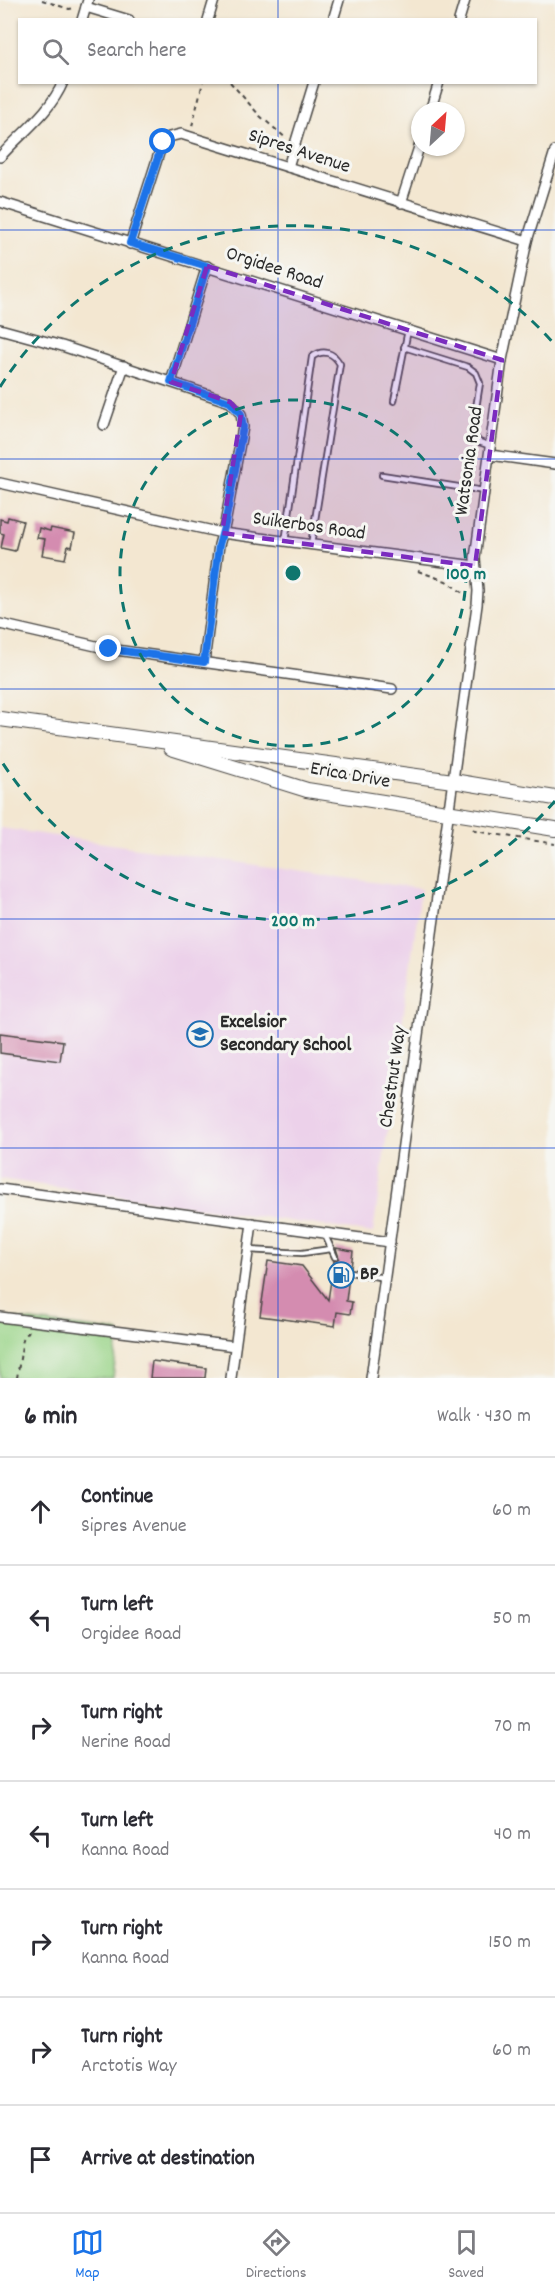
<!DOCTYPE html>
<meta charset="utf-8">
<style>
:root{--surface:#fff;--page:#f2f2f3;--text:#2b2b33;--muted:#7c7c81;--line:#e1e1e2;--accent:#1a73e8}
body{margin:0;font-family:Dekko,sans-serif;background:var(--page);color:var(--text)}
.compass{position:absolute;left:411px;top:102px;width:54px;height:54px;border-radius:50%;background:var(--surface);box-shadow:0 2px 4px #0004;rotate:26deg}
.stop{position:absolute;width:18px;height:18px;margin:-14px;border:4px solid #1a73e8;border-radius:50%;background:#fff}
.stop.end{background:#1a73e8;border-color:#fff;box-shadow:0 2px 6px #0008}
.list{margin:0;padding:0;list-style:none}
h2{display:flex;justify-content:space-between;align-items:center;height:78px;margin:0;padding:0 24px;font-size:26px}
h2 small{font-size:20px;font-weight:400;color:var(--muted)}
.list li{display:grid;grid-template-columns:39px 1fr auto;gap:18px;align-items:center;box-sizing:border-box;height:108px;padding:0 24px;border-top:2px solid var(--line)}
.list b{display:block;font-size:22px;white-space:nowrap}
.list p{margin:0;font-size:20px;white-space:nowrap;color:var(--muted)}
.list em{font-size:20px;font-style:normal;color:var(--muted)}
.icon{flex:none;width:33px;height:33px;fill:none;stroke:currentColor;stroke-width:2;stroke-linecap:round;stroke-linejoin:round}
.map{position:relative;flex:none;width:555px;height:1378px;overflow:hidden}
.search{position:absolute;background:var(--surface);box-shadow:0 2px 4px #0004;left:18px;right:18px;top:18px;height:66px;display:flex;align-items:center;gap:15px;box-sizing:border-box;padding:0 21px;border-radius:0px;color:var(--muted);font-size:22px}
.sheet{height:834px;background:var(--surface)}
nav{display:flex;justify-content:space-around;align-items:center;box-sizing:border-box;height:84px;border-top:2px solid var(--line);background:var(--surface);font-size:16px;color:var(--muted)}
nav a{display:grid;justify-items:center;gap:3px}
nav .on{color:var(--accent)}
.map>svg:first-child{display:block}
.built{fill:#ecd1ea}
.green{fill:#9ad488;stroke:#62805a;stroke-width:1.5}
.building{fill:#d48cb0}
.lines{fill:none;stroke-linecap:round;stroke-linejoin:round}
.service-casing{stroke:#494744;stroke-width:8}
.minor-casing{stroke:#494744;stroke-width:12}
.secondary-casing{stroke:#494744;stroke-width:16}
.path{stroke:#494744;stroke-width:2;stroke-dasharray:4.5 4.5;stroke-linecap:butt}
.service{stroke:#fff;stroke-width:4.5}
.minor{stroke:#fff;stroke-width:9}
.secondary{stroke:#fff;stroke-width:14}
.route{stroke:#1a73e8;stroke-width:8}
.marked{fill:#7b2cbf;fill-opacity:0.2;stroke:#7b2cbf;stroke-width:4.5;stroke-dasharray:12 8;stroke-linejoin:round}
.grid{fill:none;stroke:#1d4ed8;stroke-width:1.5;stroke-opacity:0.55}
.ring{fill:none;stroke:#0f766e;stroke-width:3;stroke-dasharray:10 8}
.labels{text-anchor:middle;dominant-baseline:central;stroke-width:6;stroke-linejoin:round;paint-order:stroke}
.street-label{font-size:20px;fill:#2b2b2b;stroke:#f6f6f2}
.poi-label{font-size:20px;font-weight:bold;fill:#2b2b2b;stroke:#f6f6f2;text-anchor:start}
.centre{fill:#0f766e;stroke:#f6f6f2;stroke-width:3}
.ring-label{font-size:18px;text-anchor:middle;font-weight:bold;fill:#0f766e;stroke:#f6f6f2;stroke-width:6;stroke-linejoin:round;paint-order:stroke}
</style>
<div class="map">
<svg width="555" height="1378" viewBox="0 0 555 1378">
<rect width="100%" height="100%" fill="#f6f6f2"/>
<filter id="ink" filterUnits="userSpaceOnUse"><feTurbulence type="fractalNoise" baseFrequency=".0167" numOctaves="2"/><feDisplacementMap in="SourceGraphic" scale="12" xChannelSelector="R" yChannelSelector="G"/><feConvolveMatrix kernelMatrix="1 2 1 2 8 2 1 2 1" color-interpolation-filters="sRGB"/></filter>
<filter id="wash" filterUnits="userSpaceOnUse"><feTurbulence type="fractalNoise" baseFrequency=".008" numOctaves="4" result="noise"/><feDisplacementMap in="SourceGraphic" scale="24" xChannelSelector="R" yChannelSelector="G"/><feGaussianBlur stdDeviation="1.35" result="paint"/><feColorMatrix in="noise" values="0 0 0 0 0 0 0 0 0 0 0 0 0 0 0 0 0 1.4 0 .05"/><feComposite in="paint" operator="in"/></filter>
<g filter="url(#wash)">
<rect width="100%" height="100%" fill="#f3e7d1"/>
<polygon class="built" points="0,828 421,889 373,1233 0,1179"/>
<polygon class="green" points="0,1317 119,1332 113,1378 0,1378"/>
<g id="blocks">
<g class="building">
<polygon points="8,517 23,521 15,551 1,548 4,534 0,533 0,519 7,521"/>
<polygon points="39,528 50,531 51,528 75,533 72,547 68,546 65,559 42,555 45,539 37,538"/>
<polygon points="0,1033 63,1041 60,1061 0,1053"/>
<polygon points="336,1248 353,1251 351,1268 346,1272 349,1276 346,1301 352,1302 350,1314 337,1312 335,1326 260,1316 268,1261 302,1266 328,1300 334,1261 339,1258"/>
<polygon points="152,1361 206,1368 205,1378 150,1378"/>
</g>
</g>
</g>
<g filter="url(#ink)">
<use href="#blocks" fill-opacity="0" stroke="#494744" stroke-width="1.5"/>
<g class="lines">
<g class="service-casing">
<g id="service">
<polyline points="404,347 468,367 476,373 480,383 472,433 479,442 491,446"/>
<polyline points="394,401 408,330"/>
<polyline points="382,475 484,491"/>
<path d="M285 542 312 357C323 349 333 352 340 364L311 545"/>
<polyline points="324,1233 335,1257"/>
<polyline points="248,1250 302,1253 331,1249"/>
<polyline points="350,1272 385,1278"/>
</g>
</g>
<g class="minor-casing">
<g id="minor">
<polyline points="86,7 129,20"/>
<polyline points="82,20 88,0"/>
<polyline points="208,20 214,0"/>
<polyline points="333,20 339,0"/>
<polyline points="459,20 465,0"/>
<polyline points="430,111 439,82"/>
<path d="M0 157C21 133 50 113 63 82"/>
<polyline points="288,167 314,82"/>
<polyline points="0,202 502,360"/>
<polyline points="401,203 420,144"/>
<polyline points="130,244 160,150 169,137 181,134 527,241"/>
<polyline points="0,329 62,346 230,402 241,414 243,427 225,524 219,545 204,662"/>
<polyline points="171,382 207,266"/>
<polyline points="104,425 124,366"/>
<polyline points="490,455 555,464"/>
<polyline points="0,483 222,533 475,566"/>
<polyline points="0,624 109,649 392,689"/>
<polyline points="0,1189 390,1242"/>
<polyline points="0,1317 235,1346"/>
<polyline points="231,1378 252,1223"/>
<polyline points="371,1378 477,605 478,591 475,558 502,360 527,241 555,151"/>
</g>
</g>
<g class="secondary-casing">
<g id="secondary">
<polyline points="0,719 453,781 555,798"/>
<polyline points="171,748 307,790 555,829"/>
</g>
</g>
<g class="path">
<polyline points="42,0 69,9 74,8"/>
<polyline points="230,82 260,116 287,139"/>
<polyline points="192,126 203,82"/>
<polyline points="418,571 446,581 467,596"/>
<polyline points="473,829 475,831 555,844"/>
<polyline points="17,1378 23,1339 29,1331"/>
</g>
<use href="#service" class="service"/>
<use href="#minor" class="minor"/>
<use href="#secondary" class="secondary"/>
</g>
</g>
<g class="lines" filter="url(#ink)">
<polyline class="route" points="109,649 204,662 219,545 225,524 243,427 241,414 230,402 171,382 207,266 130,243 163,142"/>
</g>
<path class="marked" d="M207 266 502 360 475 566 222 533 241 414 230 402 171 382Z"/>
<path class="grid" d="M278 0V20M278 82V1378M0 230H555M0 459H555M0 689H555M0 919H555M0 1148H555"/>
<g class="ring">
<circle cx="293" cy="573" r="173"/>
<path d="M555 801A347 347 0 0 1 0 759M0 387A347 347 0 0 1 555 345"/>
</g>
<defs>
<g id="school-ring" transform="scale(1.35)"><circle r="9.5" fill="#f6f6f2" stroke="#1f6fb2" stroke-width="1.5"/><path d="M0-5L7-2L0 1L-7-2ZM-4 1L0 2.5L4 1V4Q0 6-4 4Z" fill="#1f6fb2"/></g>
<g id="fuel-ring" transform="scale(1.35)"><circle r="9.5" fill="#f6f6f2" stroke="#1f6fb2" stroke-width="1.5"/><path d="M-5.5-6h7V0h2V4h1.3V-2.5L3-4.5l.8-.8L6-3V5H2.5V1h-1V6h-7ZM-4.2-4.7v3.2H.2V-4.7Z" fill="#1f6fb2"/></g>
</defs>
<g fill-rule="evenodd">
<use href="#school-ring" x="200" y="1034"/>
<use href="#fuel-ring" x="341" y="1275"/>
</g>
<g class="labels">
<g class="street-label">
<text transform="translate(299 152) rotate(18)">Sipres Avenue</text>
<text transform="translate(274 269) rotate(18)">Orgidee Road</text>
<text transform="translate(470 461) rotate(-82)">Watsonia Road</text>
<text transform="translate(309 527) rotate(8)">Suikerbos Road</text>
<text transform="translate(350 776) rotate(10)">Erica Drive</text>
<text transform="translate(394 1077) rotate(-82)">Chestnut Way</text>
</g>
<g class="poi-label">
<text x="220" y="1023">Excelsior<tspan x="220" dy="23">Secondary School</tspan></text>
<text x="360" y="1275">BP</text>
</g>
</g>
<circle cx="293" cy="573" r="9" class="centre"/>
<g class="ring-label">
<text x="466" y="579">100 m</text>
<text x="293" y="926">200 m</text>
</g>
</svg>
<svg class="compass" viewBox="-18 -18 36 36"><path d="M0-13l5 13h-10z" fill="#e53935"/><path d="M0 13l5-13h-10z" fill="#7c7c81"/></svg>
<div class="stop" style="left:163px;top:142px"></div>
<div class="stop end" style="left:109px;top:649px"></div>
<div class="search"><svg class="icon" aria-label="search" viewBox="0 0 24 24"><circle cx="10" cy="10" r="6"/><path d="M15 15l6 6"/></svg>Search here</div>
</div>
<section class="sheet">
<h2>6 min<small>Walk · 430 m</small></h2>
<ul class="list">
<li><svg class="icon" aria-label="ahead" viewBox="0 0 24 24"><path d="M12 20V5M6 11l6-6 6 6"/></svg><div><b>Continue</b><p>Sipres Avenue</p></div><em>60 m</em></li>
<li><svg class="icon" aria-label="left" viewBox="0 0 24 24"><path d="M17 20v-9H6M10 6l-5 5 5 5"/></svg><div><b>Turn left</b><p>Orgidee Road</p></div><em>50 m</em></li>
<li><svg class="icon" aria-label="right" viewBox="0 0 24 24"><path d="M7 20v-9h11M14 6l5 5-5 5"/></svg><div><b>Turn right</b><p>Nerine Road</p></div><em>70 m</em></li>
<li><svg class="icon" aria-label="left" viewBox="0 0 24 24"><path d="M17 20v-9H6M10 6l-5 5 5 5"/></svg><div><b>Turn left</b><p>Kanna Road</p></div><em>40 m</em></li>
<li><svg class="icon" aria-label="right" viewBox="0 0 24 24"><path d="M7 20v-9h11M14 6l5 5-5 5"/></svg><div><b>Turn right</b><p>Kanna Road</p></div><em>150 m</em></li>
<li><svg class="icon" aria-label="right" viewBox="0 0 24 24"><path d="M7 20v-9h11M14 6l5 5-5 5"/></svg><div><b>Turn right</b><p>Arctotis Way</p></div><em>60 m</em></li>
<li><svg class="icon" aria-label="arrive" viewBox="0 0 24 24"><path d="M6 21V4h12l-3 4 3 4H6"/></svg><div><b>Arrive at destination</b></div></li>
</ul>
</section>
<nav>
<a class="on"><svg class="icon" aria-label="map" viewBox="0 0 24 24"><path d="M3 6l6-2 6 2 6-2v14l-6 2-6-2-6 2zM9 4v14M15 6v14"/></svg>Map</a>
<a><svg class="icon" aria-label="directions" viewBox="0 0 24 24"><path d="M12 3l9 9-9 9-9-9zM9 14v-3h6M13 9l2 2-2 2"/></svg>Directions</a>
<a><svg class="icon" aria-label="saved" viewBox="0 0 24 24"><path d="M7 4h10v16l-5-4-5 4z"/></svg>Saved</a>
</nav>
